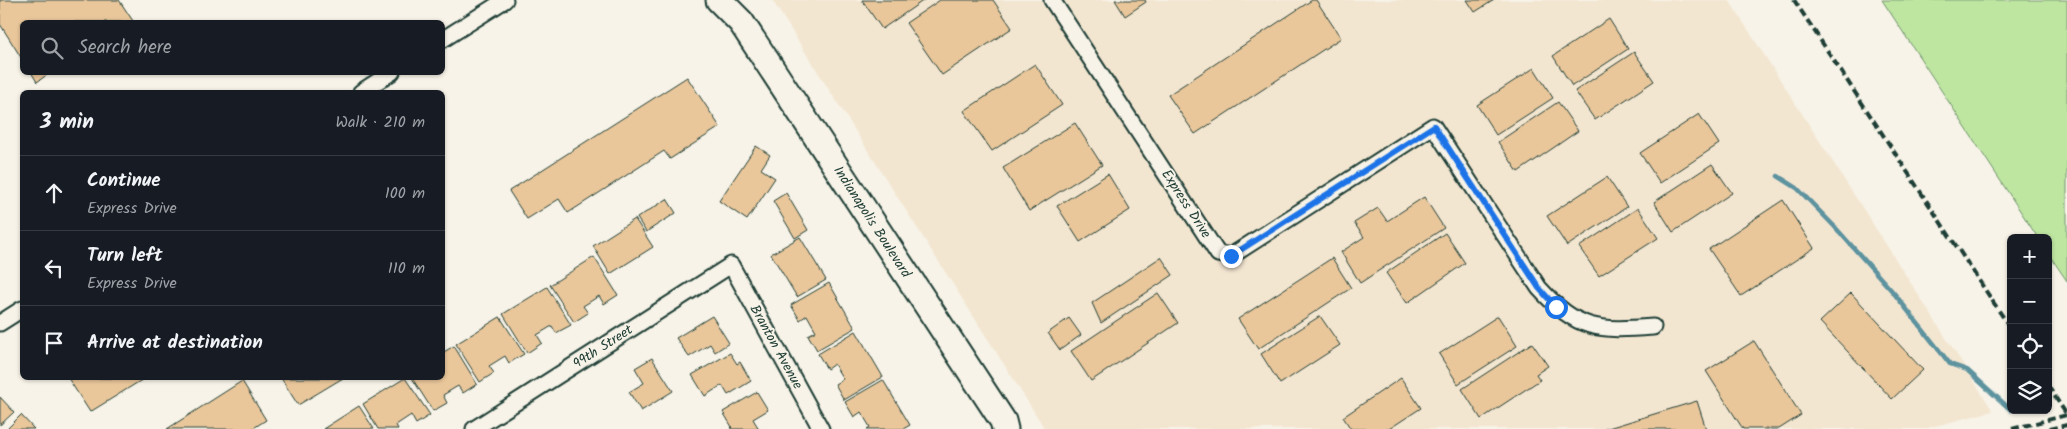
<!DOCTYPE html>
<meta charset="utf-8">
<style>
:root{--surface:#171b24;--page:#20242c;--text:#f1f3f6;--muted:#9ea1a6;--line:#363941}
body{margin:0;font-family:Kalam,sans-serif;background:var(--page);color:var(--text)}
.controls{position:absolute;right:15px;bottom:15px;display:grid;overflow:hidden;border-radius:8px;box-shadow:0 1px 4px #0004}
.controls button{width:45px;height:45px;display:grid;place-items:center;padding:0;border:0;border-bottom:1px solid var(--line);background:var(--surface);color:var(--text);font:25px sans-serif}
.stop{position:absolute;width:15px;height:15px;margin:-11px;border:4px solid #1a73e8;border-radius:50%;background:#fff}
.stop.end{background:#1a73e8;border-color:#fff;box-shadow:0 1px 5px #0008}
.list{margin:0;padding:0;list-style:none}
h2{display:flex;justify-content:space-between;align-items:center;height:65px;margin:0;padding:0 20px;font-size:21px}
h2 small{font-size:16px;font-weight:400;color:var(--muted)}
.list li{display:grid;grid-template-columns:32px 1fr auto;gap:15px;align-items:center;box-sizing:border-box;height:75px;padding:0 20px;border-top:1px solid var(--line)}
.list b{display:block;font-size:19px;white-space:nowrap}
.list p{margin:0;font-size:16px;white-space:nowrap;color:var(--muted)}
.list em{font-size:16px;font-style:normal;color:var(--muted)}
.icon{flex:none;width:28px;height:28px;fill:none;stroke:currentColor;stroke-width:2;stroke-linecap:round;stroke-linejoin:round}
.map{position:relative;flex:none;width:2067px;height:429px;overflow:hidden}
.search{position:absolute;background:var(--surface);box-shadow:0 1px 4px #0004;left:20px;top:20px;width:425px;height:55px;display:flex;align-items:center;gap:12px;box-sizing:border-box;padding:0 18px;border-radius:8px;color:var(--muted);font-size:19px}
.panel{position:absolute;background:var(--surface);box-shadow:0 1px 4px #0004;left:20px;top:90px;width:425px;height:290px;border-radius:8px}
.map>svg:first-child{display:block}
.built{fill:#f3e6d1}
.green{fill:#bee6a1;stroke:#6e926a}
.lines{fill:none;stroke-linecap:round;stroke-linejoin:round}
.stream{stroke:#5d939f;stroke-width:4.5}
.building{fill:#eac79b;stroke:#1f3d34}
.minor-casing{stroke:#1f3d34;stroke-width:19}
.trunk-casing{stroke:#1f3d34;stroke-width:29}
.minor{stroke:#f7f3e8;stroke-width:15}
.trunk{stroke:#f7f3e8;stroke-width:25}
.rail{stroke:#1f3d34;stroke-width:4;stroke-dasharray:8 4;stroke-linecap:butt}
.route{stroke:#1a73e8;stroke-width:6}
.labels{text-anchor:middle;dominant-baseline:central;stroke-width:4;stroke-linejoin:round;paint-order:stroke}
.street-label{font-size:14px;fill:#1f3d34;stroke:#f7f3e8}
</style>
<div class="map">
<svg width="2067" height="429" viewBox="0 0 2067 429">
<rect width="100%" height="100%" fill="#f7f3e8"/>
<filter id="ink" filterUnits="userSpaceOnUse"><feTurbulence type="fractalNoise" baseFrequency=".02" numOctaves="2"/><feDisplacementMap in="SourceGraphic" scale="10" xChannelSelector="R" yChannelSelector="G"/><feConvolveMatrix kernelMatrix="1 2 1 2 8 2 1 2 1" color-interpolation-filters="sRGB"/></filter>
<g filter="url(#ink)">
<polygon class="built" points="772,0 1729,0 1993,411 1924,429 1045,429"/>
<polygon class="green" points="1882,0 2067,0 2067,281 2048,253 2048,238 2038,238"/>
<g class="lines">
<polyline class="stream" points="1778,176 1797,188 1834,226 1893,292 1950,364 1967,370 2011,410"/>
</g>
<g class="building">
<polygon points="0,0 119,0 133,21 130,22 22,22 22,59 0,24"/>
<polygon points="862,0 924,0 882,29"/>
<polygon points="940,0 993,0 1012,28 942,75 906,23"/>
<polygon points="1115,0 1145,0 1146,2 1125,16"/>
<polygon points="1312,0 1316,0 1341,38 1195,134 1168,95"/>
<polygon points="1467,0 1494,0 1475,12"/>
<polygon points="1609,19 1628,49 1572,86 1553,56"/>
<polygon points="1634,52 1654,81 1595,120 1575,91"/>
<polygon points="1035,64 1062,105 992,151 964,111"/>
<polygon points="1534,68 1553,98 1496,135 1477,105"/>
<polygon points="31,72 51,72 37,82"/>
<polygon points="687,77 720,127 670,159 664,151 568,213 559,199 527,219 509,191"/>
<polygon points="1558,102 1578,131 1518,172 1498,142"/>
<polygon points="1699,114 1719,144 1660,183 1640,153"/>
<polygon points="1075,123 1102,165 1029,211 1003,168"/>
<polygon points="756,146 770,155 761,169 775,178 747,220 719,201"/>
<polygon points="1712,164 1732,193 1673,232 1654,202"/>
<polygon points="1108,174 1130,210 1080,242 1057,206"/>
<polygon points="1607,177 1627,207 1567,246 1547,216"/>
<polygon points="786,193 808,230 795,238 773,201"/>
<polygon points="1424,197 1444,228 1360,283 1341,252 1364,237 1354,223 1378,208 1387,221"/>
<polygon points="667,199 676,213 646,232 637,218"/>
<polygon points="1783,200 1814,248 1741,296 1709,249"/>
<polygon points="1638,208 1658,238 1599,276 1579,247"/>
<polygon points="635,219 653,247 610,274 593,246"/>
<polygon points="1445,233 1465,263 1407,303 1386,273"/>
<polygon points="800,237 826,280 797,297 771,254"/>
<polygon points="594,257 618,295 604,304 599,296 583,306 588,313 574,322 550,285"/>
<polygon points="1161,257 1173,275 1101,323 1092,303"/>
<polygon points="1332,258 1351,288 1258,349 1238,319"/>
<polygon points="829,283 855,328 817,350 808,335 816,331 807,315 800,320 791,305"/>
<polygon points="547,287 571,325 556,333 552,326 537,335 542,343 527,353 503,314"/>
<polygon points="1158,293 1178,323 1091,381 1071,351"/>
<polygon points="1851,293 1923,370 1892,399 1820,322"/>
<polygon points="712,316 729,343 715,352 710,344 689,357 676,338"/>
<polygon points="1320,316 1340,345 1280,384 1261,354"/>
<polygon points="1498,316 1517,346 1458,384 1439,354"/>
<polygon points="500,317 524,354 509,363 505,356 489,366 494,373 480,382 456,344"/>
<polygon points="1069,318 1081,335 1060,350 1048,333"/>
<polygon points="856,331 883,377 844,400 835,384 843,379 834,364 827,369 818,354"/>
<polygon points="1754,341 1801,415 1779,429 1743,429 1706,371"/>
<polygon points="1532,343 1548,366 1536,374 1540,380 1481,419 1462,389"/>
<polygon points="454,346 477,384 463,393 458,386 443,395 447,403 433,411 412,378 442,378 442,353"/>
<polygon points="730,353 737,364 740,362 751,381 728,395 722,385 705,396 692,375"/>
<polygon points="652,358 673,391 641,411 629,392 644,383 635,368"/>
<polygon points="68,378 145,378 90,412"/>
<polygon points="281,378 343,378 298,405"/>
<polygon points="405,378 430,415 416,424 411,415 396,425 398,429 378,429 363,404"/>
<polygon points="1401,378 1421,408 1389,429 1351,429 1343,417"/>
<polygon points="883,380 910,425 903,429 867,429 870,427 861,412 854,417 845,402"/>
<polygon points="242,381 266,420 252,429 167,429"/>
<polygon points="757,392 768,410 753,419 759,429 730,429 732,427 723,412"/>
<polygon points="0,397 14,412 0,425"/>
<polygon points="1697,401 1706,429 1605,429"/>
<polygon points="359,406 374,429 323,429"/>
<polygon points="21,415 34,429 7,429"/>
</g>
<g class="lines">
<g class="minor-casing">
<g id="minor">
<path d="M1052 0 1218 254 1231 256 1433 126 1539 288C1578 331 1598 331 1653 327"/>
<polyline points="442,40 505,0"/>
<polyline points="361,92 392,72"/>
<polyline points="0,323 22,309"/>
<polyline points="474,429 731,265 821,429"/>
</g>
</g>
<g class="trunk-casing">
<polyline id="trunk" points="719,0 741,22 1003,421 1005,429"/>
</g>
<use href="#minor" class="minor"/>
<use href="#trunk" class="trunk"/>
<g class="rail">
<polyline points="1794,0 2011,329"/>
<polyline points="2048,386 2067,415"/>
<polyline points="2012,429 2067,415"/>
<polyline points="2049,429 2067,425"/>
</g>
</g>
</g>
<g class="lines" filter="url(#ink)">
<polyline class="route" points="1231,256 1434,126 1539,288 1556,307"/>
</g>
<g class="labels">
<g class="street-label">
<text transform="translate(1186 204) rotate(57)">Express Drive</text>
<text transform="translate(872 222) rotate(57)">Indianapolis Boulevard</text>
<text transform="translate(603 347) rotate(-33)">99th Street</text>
<text transform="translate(776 347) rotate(61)">Branton Avenue</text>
</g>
</g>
</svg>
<div class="controls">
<button>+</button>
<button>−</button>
<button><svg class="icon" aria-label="locate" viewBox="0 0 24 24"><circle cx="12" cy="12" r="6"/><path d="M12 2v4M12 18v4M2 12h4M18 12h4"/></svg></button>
<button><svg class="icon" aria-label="layers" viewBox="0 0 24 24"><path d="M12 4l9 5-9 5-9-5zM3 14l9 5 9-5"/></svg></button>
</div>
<div class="stop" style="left:1556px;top:307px"></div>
<div class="stop end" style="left:1231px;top:256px"></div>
<div class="search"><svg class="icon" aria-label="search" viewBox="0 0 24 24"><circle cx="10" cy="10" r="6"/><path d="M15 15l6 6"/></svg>Search here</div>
<section class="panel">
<h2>3 min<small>Walk · 210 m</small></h2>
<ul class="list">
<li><svg class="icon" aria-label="ahead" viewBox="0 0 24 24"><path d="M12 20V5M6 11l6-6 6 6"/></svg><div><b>Continue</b><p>Express Drive</p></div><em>100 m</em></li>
<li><svg class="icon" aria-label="left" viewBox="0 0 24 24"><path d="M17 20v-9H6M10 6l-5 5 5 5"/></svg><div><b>Turn left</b><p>Express Drive</p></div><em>110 m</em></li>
<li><svg class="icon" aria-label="arrive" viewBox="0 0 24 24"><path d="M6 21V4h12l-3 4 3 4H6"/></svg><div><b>Arrive at destination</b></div></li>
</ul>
</section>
</div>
